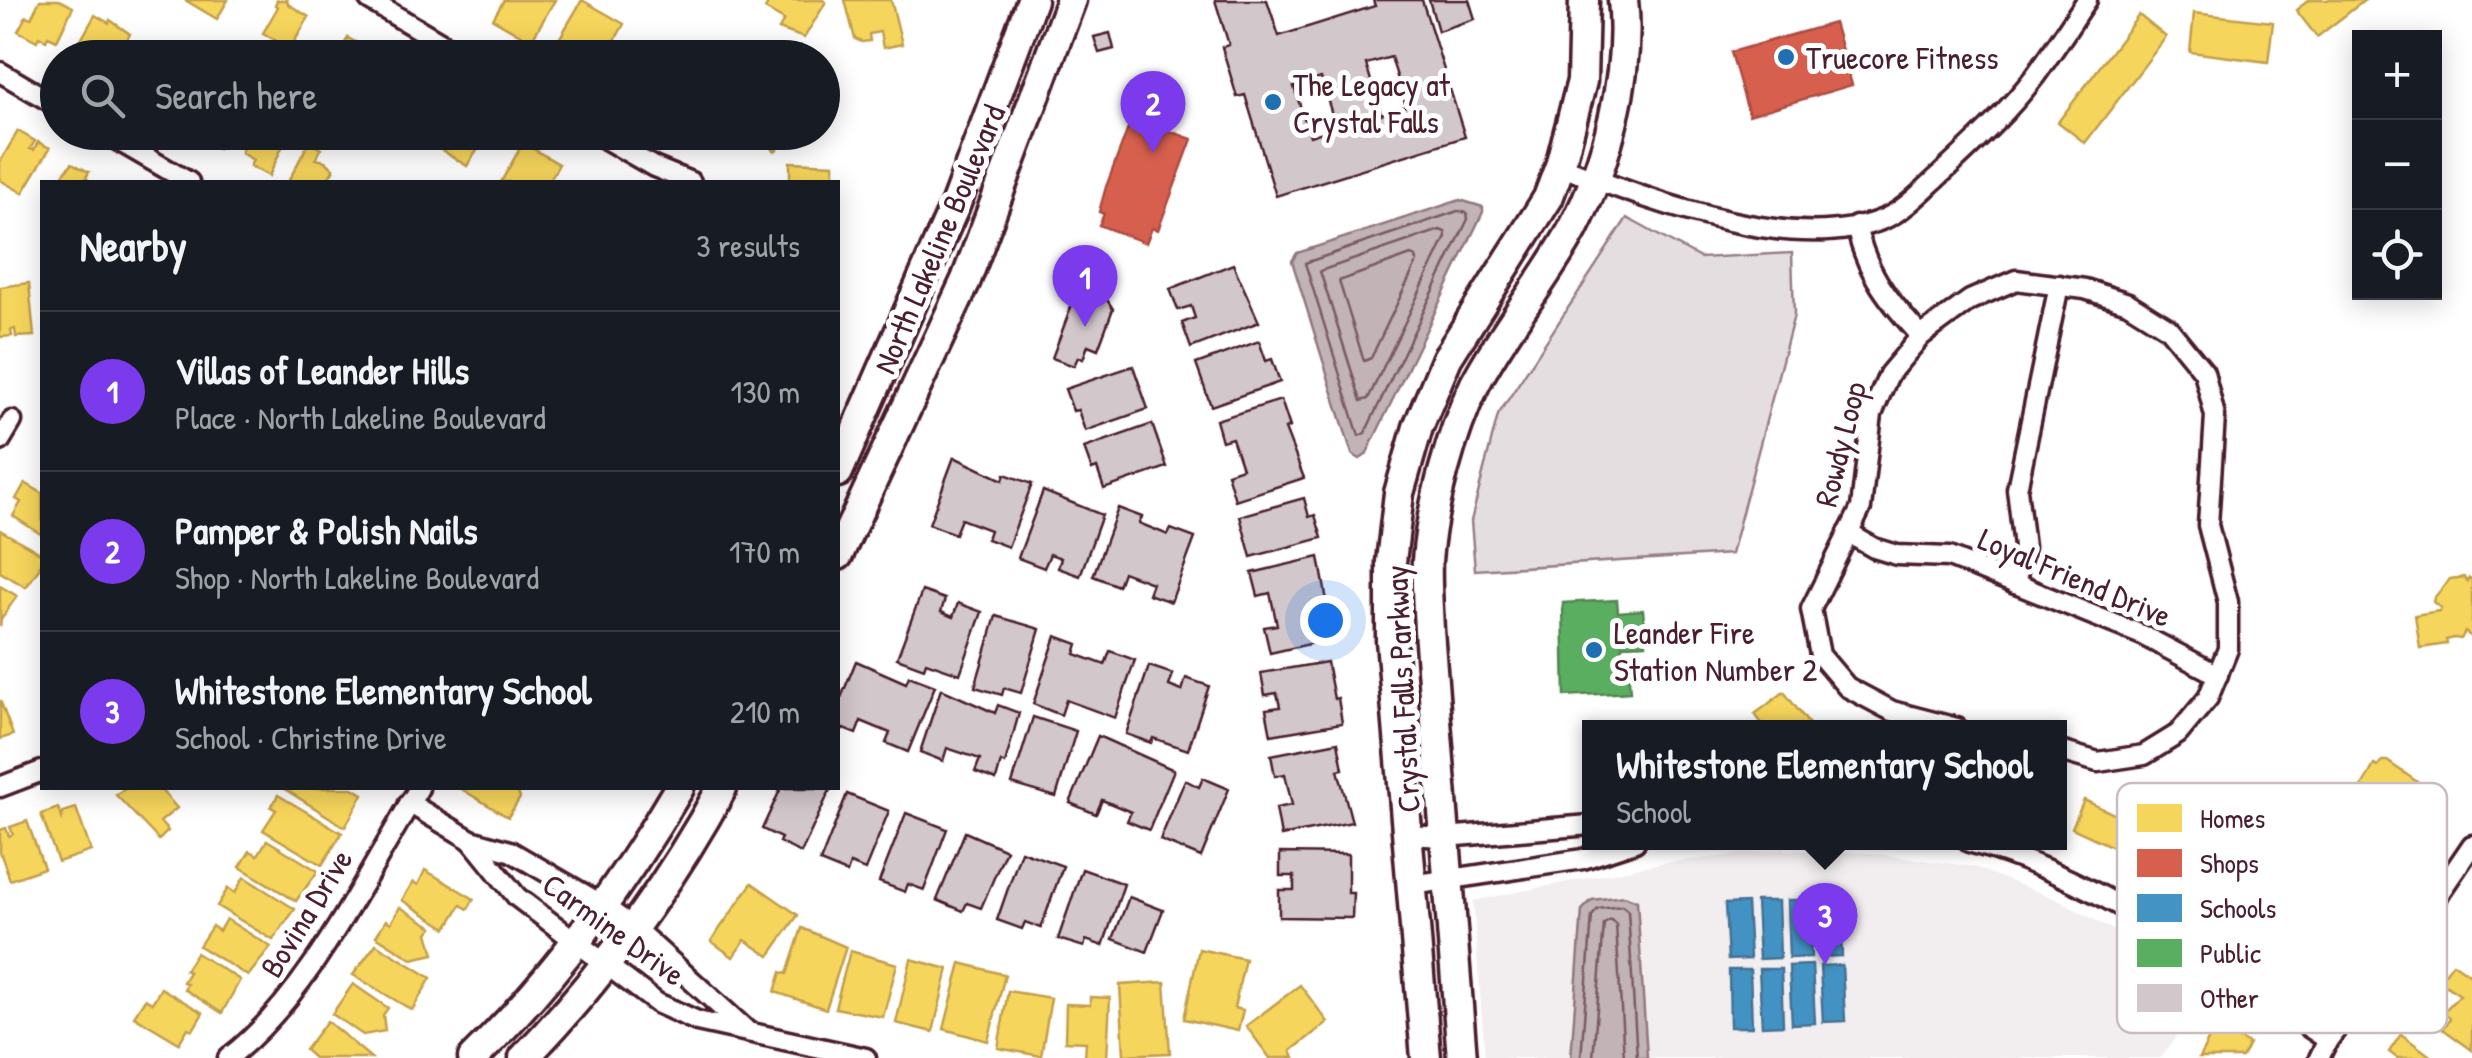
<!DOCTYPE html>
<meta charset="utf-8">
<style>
:root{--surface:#171b24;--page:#242831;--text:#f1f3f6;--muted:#9ea1a6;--line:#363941;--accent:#7c3aed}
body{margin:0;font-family:"Patrick Hand",sans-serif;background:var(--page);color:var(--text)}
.controls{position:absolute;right:30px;top:30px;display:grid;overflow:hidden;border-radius:0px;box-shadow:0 5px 25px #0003}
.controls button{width:90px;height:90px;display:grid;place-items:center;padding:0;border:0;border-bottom:2px solid var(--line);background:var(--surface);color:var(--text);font:50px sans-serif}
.you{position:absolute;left:1325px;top:620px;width:35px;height:35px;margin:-25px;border:8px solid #fff;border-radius:50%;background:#1a73e8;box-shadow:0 0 0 15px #1a73e833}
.badge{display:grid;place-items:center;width:65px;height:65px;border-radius:50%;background:var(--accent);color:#fff;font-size:32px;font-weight:700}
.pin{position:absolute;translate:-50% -82px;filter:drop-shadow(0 2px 5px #0008)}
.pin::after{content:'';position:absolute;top:52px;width:35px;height:30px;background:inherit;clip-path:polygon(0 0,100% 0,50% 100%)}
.popup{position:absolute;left:1582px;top:720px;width:485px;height:130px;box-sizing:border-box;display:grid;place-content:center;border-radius:0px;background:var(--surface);filter:drop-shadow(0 2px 8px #0005);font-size:32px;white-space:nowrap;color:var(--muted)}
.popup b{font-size:38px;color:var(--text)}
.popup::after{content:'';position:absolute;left:50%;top:100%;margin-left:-20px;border:20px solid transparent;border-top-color:var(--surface)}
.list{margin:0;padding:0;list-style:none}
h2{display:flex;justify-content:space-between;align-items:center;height:130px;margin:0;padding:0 40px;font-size:42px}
h2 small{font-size:32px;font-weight:400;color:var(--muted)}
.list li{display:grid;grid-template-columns:65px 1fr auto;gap:30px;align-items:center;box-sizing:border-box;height:160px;padding:0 40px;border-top:2px solid var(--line)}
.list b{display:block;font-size:38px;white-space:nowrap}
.list p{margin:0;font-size:32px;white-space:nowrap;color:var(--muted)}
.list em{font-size:32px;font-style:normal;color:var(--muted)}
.icon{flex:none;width:55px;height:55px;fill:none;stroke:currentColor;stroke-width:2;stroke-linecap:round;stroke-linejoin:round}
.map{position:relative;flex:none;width:2472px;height:1058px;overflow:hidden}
.search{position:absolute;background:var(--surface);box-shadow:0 5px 25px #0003;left:40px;top:40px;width:800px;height:110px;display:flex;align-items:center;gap:25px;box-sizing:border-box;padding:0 35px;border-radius:55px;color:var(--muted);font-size:38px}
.panel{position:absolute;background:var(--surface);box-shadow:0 5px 25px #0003;left:40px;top:180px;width:800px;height:610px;border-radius:0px}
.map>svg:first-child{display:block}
.built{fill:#f2eeef}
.green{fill:#e5dee0;stroke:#987e86;stroke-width:2.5}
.water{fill:#c1b3b6;stroke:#91787e;stroke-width:2.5}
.homes{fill:#f6d55c;stroke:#c29e4d;stroke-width:2.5}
.shops{fill:#d6604d;stroke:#ac4c43;stroke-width:2.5}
.schools{fill:#4393c3;stroke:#457095;stroke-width:2.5}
.public{fill:#5aae61;stroke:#558351;stroke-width:2.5}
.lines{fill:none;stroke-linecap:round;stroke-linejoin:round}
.shore{stroke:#7a5a63;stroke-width:2.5}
.building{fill:#d2c7cb;stroke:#4a1f2b;stroke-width:2.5;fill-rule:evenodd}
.street-casing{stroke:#4a1f2b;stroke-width:25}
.secondary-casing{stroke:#4a1f2b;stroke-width:35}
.street{stroke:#fff;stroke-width:18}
.secondary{stroke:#fff;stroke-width:28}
.poi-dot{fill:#1f6fb2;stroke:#fff;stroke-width:4}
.labels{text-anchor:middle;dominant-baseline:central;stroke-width:10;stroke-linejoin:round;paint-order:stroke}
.poi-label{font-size:32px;fill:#4a1f2b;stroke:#fff;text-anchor:start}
.street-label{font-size:32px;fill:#4a1f2b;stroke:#fff}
.key{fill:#fff;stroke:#c9bcbf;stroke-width:2.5}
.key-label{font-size:28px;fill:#4a1f2b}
</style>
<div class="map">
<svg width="2472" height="1058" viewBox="0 0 2472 1058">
<rect width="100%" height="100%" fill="#fff"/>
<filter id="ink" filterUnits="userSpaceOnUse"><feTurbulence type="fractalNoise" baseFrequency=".01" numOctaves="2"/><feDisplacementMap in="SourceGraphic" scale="20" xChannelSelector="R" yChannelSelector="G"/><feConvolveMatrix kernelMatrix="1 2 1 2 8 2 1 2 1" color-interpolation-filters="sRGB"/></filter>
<g filter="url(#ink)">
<polygon class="built" points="1781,850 1871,853 1974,867 2058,900 2135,942 2209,988 2161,1058 1485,1058 1473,901 1661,863"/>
<polygon class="green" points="1627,218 1700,258 1792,253 1794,315 1731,554 1475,570 1471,521 1498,415"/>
<g class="water">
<polygon points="1460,200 1483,207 1483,212 1366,455 1360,459 1352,454 1292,261 1297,253"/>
<polygon points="1624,896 1637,901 1647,1058 1571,1058 1582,910 1592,900"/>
</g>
<g class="homes">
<polygon points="40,0 59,0 73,7 57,40 48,36 46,40 39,36 37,41 18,31 26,16 31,18"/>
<polygon points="185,0 228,0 217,19"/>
<polygon points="277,0 287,0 288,4 309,17 290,49 263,33 278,7 275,5"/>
<polygon points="504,0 555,0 531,41 493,19"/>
<polygon points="582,0 624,24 605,58 558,58 551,53"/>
<polygon points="770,0 823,0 826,2 804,38 779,29 784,20 765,9"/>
<polygon points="845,0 891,0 902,44 883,48 880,32 869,34 870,41 862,42 855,39"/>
<polygon points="2309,0 2365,0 2317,37 2296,10"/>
<polygon points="2194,13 2273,22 2268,62 2190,52"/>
<polygon points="95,15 109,23 110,20 130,34 117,58 71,58"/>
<polygon points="2139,15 2166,37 2085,143 2058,122"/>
<polygon points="348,38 364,47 359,55 363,58 336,58"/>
<polygon points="18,131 35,141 30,149 34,150 38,142 50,148 23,193 0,180 0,162"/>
<polygon points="193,132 227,132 218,149"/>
<polygon points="248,132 289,132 269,176 250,166 253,160 241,153"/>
<polygon points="439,132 488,132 467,166 432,144"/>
<polygon points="755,132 794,132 775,151"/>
<polygon points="309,142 321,149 316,159 325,161 334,169 326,182 288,182"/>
<polygon points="523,143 559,164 549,182 501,182"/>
<polygon points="790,162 834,164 834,182 790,182"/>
<polygon points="72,163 89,172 86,178 91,182 57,182"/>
<polygon points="29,283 34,336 16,337 15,329 11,330 12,336 0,337 0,287"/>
<polygon points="25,483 42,493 42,535 13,516 21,502 16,499"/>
<polygon points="0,530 42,554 39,569 26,587 0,572"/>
<polygon points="2464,577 2467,581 2469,578 2472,579 2472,637 2465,632 2461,639 2454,638 2446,640 2447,644 2420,648 2415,615 2439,611 2441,608 2433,602 2434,598 2450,579"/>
<polygon points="0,586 17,596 1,619 0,627"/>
<polygon points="1784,692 1812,728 1765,728 1755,714"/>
<polygon points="0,700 13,735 0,739"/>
<polygon points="2382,761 2387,761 2442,799 2418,838 2404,828 2410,820 2397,811 2387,825 2354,802 2374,765 2378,767"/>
<polygon points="125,788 159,788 177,808 160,822 168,831 159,840 116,795"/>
<polygon points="283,788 353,788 363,794 345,827"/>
<polygon points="465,788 516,788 520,798 508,817 463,790"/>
<polygon points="278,795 342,833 322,865 263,830 276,810 271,807"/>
<polygon points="2084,800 2127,820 2115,848 2072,828"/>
<polygon points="58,808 62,818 63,812 76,808 91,851 58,862 41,814"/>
<polygon points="2178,817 2202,846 2164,876 2143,849"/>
<polygon points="27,821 44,868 10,880 0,852 0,830 6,828 9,836 13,834 10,827"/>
<polygon points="2336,825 2397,868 2385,885 2365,871 2350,886 2353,889 2346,899 2303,868 2329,829"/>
<polygon points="267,840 318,871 296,901 240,867 250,851 258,855"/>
<polygon points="425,870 474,899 468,909 461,905 447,928 402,900 413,882 418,885"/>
<polygon points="244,877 295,909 273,940 217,906 228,888 235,893"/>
<polygon points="752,883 798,915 769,956 745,940 733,957 711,941"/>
<polygon points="400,907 433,927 428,933 434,954 412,959 376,936 386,920 391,923"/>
<polygon points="2281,907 2341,946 2343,950 2332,965 2327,962 2312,982 2263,948 2264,942 2280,923 2273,918"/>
<polygon points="226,919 271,947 248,976 199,946 212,926 219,931"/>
<polygon points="802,928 846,947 826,1009 775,992 781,972 787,974"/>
<polygon points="376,944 431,978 412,1010 353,975"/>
<polygon points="1199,949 1245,959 1234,1008 1243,1010 1238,1031 1184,1019"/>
<polygon points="850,951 897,964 883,1017 835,1008"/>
<polygon points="196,953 240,980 222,1013 184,989 187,984 183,982 189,972 185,970"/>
<polygon points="911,959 948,969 933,1032 896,1023"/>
<polygon points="961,963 1005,975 988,1041 944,1029"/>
<polygon points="2453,963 2472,976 2472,1050 2443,1029 2450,1019 2444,1011 2460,995 2439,981"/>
<polygon points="1165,982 1170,1053 1124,1055 1120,985"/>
<polygon points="353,984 388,1008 383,1015 385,1031 363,1035 332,1014"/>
<polygon points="1300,985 1328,1022 1291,1051 1294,1058 1270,1058 1246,1026"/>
<polygon points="161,988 203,1013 193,1030 188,1028 179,1043 134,1016 145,999 152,1003"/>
<polygon points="1008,991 1051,998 1041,1056 998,1048"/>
<polygon points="1090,997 1110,998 1107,1058 1085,1058 1086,1042 1065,1041 1066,1004 1090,1005"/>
<polygon points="327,1021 371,1058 314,1058 305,1050"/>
<polygon points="2215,1027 2249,1044 2242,1058 2199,1058"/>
<polygon points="2401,1034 2433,1058 2397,1058 2389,1052"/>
</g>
<g class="shops">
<polygon points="1834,23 1852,85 1749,115 1731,52"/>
<polygon points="1132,118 1192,139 1158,230 1152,228 1146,243 1099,225 1104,214 1099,212 1106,187"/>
</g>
<g class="schools">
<polygon points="1839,899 1842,956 1819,957 1816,900"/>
<polygon points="1787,900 1809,900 1811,957 1789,958"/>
<polygon points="1756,901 1778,901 1780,958 1759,959"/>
<polygon points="1747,903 1750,959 1728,960 1725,904"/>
<polygon points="1812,965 1815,1023 1792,1024 1789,966"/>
<polygon points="1842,965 1845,1021 1823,1022 1820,966"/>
<polygon points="1759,969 1781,969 1783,1025 1762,1026"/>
<polygon points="1729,970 1750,970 1752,1027 1730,1027"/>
</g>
<polygon class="public" points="1617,600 1618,612 1643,610 1646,644 1622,645 1623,653 1627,653 1630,692 1565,696 1563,603"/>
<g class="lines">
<g class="shore">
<polygon points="1458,211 1467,213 1468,219 1365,433 1359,436 1305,263"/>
<polygon points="1440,230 1445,232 1446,237 1368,399 1361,401 1320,271"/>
<polygon points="1411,255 1416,257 1417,262 1371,358 1364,361 1339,281"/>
<polyline points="1581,1058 1592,916 1598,909 1622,906 1628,911 1637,1058"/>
<polyline points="1593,1058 1604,924 1611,920 1616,925 1624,1058"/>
</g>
</g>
<g class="building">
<path d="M1215 0H1267L1279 36 1375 6 1373 0H1422L1465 137 1276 196 1245 95 1237 97 1222 47 1229 45ZM1391 57 1406 106 1381 114 1366 64ZM1321 78 1336 128 1310 136 1294 87Z"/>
<polygon points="1429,0 1469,0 1475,19 1438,31"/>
<polygon points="1110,33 1114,49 1099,53 1094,37"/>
<polygon points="1233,264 1259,322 1191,348 1182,323 1195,318 1191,306 1178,310 1170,289"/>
<polygon points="1080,283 1102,292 1113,309 1098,349 1088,345 1083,359 1078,357 1074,366 1052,358"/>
<polygon points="1259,341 1266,361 1272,359 1280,382 1211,406 1196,364"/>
<polygon points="1133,366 1148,409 1085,431 1078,410 1073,411 1065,389"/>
<polygon points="1281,400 1290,427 1285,429 1304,478 1235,500 1227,473 1242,468 1232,438 1222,441 1216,420"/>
<polygon points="1152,424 1167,467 1104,489 1097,468 1092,470 1084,448"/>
<polygon points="954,457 1003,480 1005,474 1032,484 1008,547 987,539 990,530 961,519 955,534 929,524"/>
<polygon points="1043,491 1102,515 1080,576 1058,568 1061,558 1050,554 1044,568 1018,558"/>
<polygon points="1304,498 1309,517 1315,515 1322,538 1251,557 1240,516"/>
<polygon points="1118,508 1142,517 1139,523 1168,535 1171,529 1195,538 1171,602 1148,594 1152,583 1123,572 1118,586 1093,576"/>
<polygon points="1319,557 1329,612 1334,611 1340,637 1270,653 1264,627 1277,625 1270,593 1258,596 1252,573"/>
<polygon points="922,591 945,599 941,612 953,617 958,603 982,612 960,674 926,662 924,668 897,658"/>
<polygon points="996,616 1040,629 1021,693 1004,688 1002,695 975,687"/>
<polygon points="1056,636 1078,644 1075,654 1105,665 1110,651 1135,660 1115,718 1066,700 1061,715 1033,704"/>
<polygon points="856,661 906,683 909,676 935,686 908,752 886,743 890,733 861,721 856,734 838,727 838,705"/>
<polygon points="1327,662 1334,699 1338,698 1342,723 1271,735 1266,709 1280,707 1277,693 1265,695 1261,673"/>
<polygon points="1149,666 1173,674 1169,686 1182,691 1186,678 1209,686 1188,750 1153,738 1151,743 1126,734"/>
<polygon points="941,689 995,713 998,705 1019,713 1005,764 1001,762 996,780 975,772 980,759 947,748 943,761 920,752"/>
<polygon points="1033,717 1076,731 1056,797 1012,784"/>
<polygon points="1098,736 1174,770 1149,830 1127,821 1131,812 1102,800 1096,814 1070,803"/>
<polygon points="1338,742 1343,769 1338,770 1352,822 1281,836 1276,808 1292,805 1285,774 1275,776 1271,755"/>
<polygon points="1203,778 1229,789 1201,857 1160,840 1185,780 1199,787"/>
<polygon points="781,788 831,788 801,853 779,842 781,838 762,829"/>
<polygon points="847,794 889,811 865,870 850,864 847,873 820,862"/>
<polygon points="906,813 947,829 924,890 908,884 905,892 879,882"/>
<polygon points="965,832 1006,850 981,908 967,903 963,911 937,900"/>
<polygon points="1021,851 1063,866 1041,928 1025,922 1022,929 997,920"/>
<polygon points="1280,853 1348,854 1348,893 1353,893 1352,918 1279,917 1279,890 1294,890 1294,876 1280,876"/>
<polygon points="1082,869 1124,884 1103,946 1086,940 1084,947 1058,939"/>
<polygon points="1129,897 1163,910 1147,952 1113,939"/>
</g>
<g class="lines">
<g class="street-casing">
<g id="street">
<polyline points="369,0 467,58"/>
<polyline points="0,72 58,106"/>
<polyline points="103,132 189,182"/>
<polyline points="593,132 654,167 691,182"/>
<path d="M1560 166C1647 199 1795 258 1886 218 1907 208 1923 190 1940 175 1973 144 2008 112 2035 76 2053 51 2070 25 2087 0"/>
<path d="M1856 226C1867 274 1888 300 1921 336"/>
<polyline points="0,441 12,421"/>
<polyline points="1848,533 1874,548 1897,555 1949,557 2142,635 2218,675"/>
<polyline points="2015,584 2024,547 2017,489 2059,285"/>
<polyline points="1957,728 1892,711 1847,687 1820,655 1811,609 1861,508 1872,414 1889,374 1921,336 1970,300 2016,280 2085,289 2128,303 2168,328 2204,372 2215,416 2208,525 2228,602 2228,649 2208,698 2178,734 2144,755 2098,762 2060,751"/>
<polyline points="0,787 42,771"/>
<polyline points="409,803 471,840 510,851 601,904 633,927 745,1029"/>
<polyline points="1407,835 1445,837 1590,825"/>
<polyline points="471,840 517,897 657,1003 697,1021 866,1058"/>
<path d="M1969 842C2101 878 2216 966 2328 1040"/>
<polyline points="1412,885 1583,859 1635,842"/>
<path d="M228 1058C308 998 367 873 419 788"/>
<polyline points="2319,1058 2328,1040 2423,917 2472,845"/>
</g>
</g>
<g class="secondary-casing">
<g id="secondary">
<polyline points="838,472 956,203 1032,0"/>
<polyline points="838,555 966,280 1071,0"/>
<path d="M473 1058C552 982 624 882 679 788"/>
<path d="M524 1058C601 978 669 885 722 788"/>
<polyline points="1426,1058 1391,640 1391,562 1399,493 1418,427 1447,358 1548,198 1560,166 1582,81 1584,0"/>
<path d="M1462 1058 1429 630C1428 607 1426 583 1427 561 1431 507 1451 433 1475 384 1503 330 1544 282 1573 229 1607 164 1631 72 1623 0"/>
</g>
</g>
<use href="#street" class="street"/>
<use href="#secondary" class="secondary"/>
</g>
</g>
<g class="poi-dot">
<circle cx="1786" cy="57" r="10"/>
<circle cx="1273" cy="102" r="10"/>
<circle cx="1594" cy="650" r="10"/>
</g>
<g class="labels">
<g class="poi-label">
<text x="1806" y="57">Truecore Fitness</text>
<text x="1293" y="84">The Legacy at<tspan x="1293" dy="37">Crystal Falls</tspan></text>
<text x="1614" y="632">Leander Fire<tspan x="1614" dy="37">Station Number 2</tspan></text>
</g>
<g class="street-label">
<text transform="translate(939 239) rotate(-67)">North Lakeline Boulevard</text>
<text transform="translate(1840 444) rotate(-76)">Rowdy Loop</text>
<text transform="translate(2075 577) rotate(23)">Loyal Friend Drive</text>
<text transform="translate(1402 689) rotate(-93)">Crystal Falls Parkway</text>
<text transform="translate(306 913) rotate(-58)">Bovina Drive</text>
<text transform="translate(614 929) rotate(36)">Carmine Drive</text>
</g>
</g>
<rect x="2117" y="783" width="330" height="250" rx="15" class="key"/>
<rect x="2137" y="804" width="45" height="28" fill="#f6d55c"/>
<rect x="2137" y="849" width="45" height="28" fill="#d6604d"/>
<rect x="2137" y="894" width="45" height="28" fill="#4393c3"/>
<rect x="2137" y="939" width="45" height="28" fill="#5aae61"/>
<rect x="2137" y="984" width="45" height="28" fill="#d2c7cb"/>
<g class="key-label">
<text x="2200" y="828">Homes</text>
<text x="2200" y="873">Shops</text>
<text x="2200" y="918">Schools</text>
<text x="2200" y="963">Public</text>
<text x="2200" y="1008">Other</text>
</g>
</svg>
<div class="controls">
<button>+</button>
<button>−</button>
<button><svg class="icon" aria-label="locate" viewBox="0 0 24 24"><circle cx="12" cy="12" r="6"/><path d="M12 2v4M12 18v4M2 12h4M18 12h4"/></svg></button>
</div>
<div class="you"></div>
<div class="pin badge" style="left:1085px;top:327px">1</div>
<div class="pin badge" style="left:1153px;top:153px">2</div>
<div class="pin badge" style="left:1825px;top:965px">3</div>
<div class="popup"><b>Whitestone Elementary School</b>School</div>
<div class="search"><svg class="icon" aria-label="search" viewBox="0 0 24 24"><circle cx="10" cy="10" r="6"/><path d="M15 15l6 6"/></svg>Search here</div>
<section class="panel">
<h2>Nearby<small>3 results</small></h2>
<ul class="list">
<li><span class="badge">1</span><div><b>Villas of Leander Hills</b><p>Place · North Lakeline Boulevard</p></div><em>130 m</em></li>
<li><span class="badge">2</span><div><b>Pamper &amp; Polish Nails</b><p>Shop · North Lakeline Boulevard</p></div><em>170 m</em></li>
<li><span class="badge">3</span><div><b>Whitestone Elementary School</b><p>School · Christine Drive</p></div><em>210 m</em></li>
</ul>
</section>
</div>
